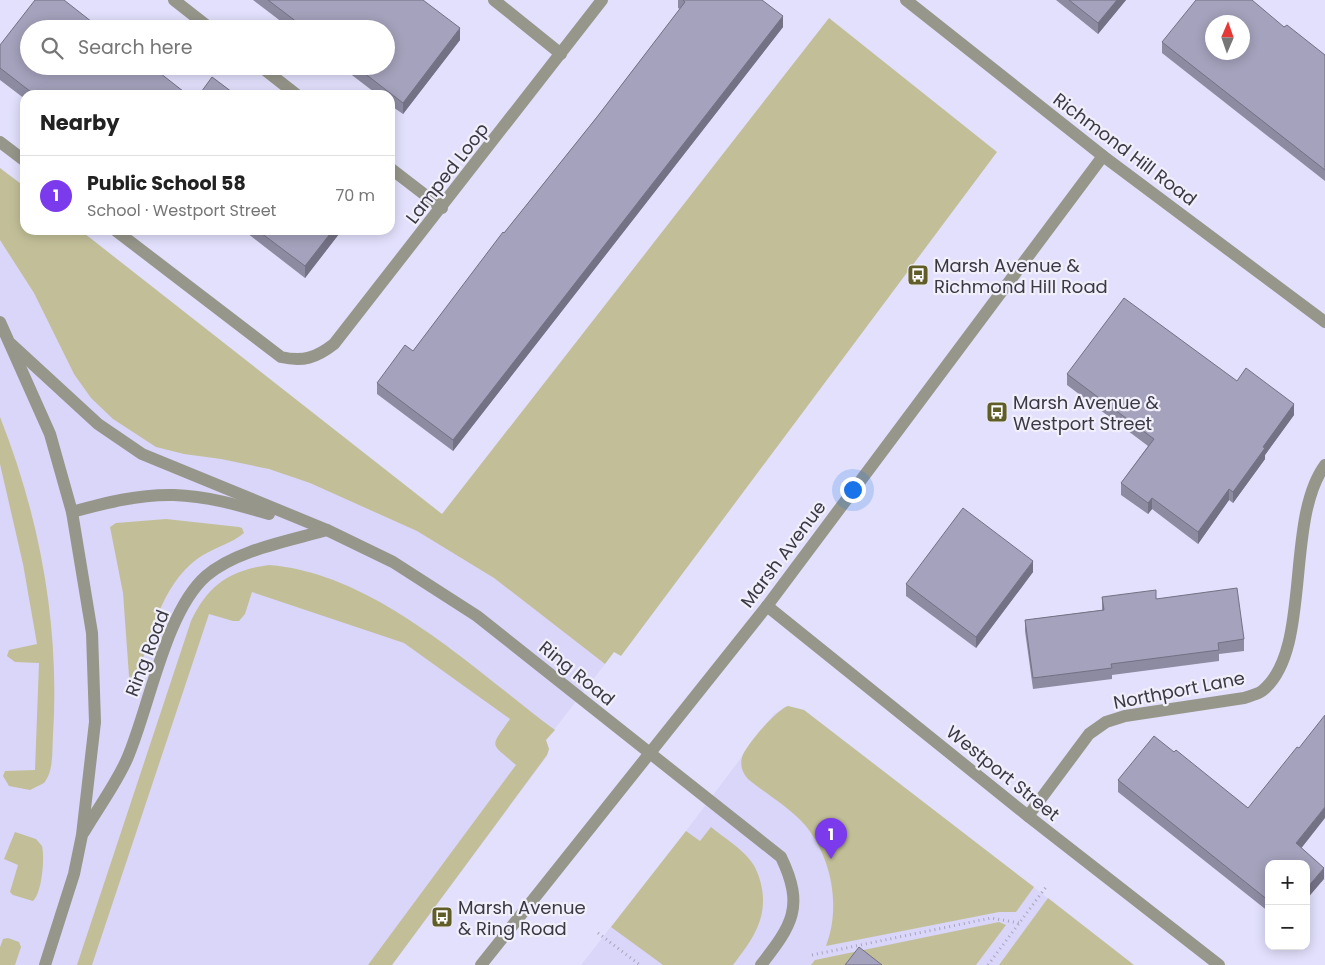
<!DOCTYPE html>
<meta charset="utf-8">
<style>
:root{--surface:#fff;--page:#f6f6f6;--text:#222;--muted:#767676;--line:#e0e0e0;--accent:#7c3aed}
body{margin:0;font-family:Poppins,sans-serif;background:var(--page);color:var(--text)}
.controls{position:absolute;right:15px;bottom:15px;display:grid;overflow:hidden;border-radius:10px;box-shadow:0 2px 12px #0003}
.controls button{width:45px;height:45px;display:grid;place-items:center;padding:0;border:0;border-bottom:1px solid var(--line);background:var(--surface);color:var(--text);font:25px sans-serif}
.compass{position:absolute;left:1205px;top:15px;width:45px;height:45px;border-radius:50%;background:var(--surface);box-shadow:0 2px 12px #0003;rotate:2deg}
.you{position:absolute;left:852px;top:489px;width:18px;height:18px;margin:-12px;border:4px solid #fff;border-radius:50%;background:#1a73e8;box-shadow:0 0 0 8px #1a73e833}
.badge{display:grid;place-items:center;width:32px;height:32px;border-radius:50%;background:var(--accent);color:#fff;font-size:16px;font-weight:700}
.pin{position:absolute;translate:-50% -41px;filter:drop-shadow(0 1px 2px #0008)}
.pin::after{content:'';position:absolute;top:26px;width:18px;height:15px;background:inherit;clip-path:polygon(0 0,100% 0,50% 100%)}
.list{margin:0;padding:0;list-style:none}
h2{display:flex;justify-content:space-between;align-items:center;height:65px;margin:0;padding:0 20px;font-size:21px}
h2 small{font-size:16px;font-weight:400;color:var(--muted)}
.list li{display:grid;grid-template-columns:32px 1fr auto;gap:15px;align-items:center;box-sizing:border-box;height:80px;padding:0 20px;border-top:1px solid var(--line)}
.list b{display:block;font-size:19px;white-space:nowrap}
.list p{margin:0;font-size:16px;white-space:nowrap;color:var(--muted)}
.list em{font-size:16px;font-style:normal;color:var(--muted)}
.icon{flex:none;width:28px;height:28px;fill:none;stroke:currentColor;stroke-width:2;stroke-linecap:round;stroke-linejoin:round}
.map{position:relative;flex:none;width:1325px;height:965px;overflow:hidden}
.search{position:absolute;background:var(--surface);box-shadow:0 2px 12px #0003;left:20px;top:20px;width:375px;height:55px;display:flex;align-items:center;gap:12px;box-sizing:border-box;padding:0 18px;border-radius:28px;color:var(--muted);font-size:19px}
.panel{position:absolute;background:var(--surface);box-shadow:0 2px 12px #0003;left:20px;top:90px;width:375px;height:145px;border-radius:15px}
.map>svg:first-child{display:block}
.built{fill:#d9d6f9}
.green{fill:#c2bf98}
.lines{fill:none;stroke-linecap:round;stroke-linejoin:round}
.path{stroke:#a7a5bb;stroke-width:3;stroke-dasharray:1 4;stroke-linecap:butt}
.minor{stroke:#97968b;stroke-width:12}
.wall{fill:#8d8ba2}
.shaded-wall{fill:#737184}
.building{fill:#a4a2bc;stroke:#737184;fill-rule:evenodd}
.labels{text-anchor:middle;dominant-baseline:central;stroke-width:4.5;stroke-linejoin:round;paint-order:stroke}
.street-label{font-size:18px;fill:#3a3944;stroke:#f0effa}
.poi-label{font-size:18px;fill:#3a3944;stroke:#f0effa;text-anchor:start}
</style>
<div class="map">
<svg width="1325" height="965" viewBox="0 0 1325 965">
<rect width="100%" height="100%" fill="#e2e0fc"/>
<g class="built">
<polygon points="0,202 25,230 494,578 605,664 546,740 549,749 547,756 392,965 0,965"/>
<polygon points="788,706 804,710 1134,965 581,965 686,831 774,714"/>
</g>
<g class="green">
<polygon points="829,18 997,152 621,656 614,652 605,664 494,578 417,531 310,483 269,469 221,459 184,454 156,447 113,419 91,398 74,374 34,293 0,240 0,168 25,187 25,230 80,230 442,514"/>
<path d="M0 417C40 518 60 626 53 735 52 750 54 771 44 783L30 790 9 786 3 776 5 771 35 770 39 663 15 662 7 656 9 650 37 644 23 564 0 464Z"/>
<path d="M166 519 239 527 242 528 244 533C233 543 210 549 197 559 160 587 151 637 137 677L131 680 129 676 123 593 110 527 116 523Z"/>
<path d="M269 565C375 573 473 669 555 730L546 740 549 749 547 755 392 965H368L516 765C490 742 489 749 510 719L404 643 252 592 245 614 239 621H233L209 614 92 965H77L191 621C208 585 230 570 269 565Z"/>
<path d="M788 706 804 710 1034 887 1016 912H999L826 946C841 907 832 858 805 825 789 807 766 794 748 779 742 772 740 766 742 757 746 745 776 710 788 706Z"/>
<path d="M711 827C724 838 740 847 750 860 756 867 759 876 761 884 769 918 752 940 733 965H663L611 927 686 831 700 841Z"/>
<path d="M15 832 36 839 42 846C45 858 42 893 33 901L13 895 10 892 18 865 4 859Z"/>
<polygon points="1048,898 1134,965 999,965"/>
<polygon points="999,922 1006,925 976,965 811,965 815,960"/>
<polygon points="8,938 19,942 21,947 15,965 0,965 0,947 3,939"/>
</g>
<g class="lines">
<g class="path">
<polyline points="598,933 640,965"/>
<polyline points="812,955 991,918 1019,923"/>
<polyline points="988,965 1046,887"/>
</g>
<g class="minor">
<polyline points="174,0 211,29"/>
<polyline points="494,0 561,54"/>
<polyline points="906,0 1103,156 1325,322"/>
<polyline points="260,66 297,95"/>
<polyline points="0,142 25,161"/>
<polyline points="390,168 442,208"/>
<path d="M115 230 281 357C303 362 316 358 334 344L602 0"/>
<polyline points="0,322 50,434 72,512 92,633 95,722 82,835 74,874 45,965"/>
<path d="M11 344 98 424 142 454 327 530 393 562 477 616 781 857C805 907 792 925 761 965"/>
<path d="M72 512C105 503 139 494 174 495 207 496 238 505 269 514"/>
<polyline points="767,606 1028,816 1219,965"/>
<path d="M1028 816 1089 734 1106 722 1125 716 1244 698C1250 696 1258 694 1262 691 1313 651 1284 521 1325 465"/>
<path d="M84 832C98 808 116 784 127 759 149 709 165 612 206 576 236 550 289 541 327 530"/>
<polyline points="481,965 767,606 1103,156"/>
</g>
</g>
<g class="wall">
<polygon points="253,0 423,0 460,40 403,114 390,105 390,95 378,95 340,66 386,66 386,29 291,29"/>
<polygon points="678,0 762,0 783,27 453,451 377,394 377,383 413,351 504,233 597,117 680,9 678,8"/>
<polygon points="1056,0 1126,0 1098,34"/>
<polygon points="1284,27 1325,55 1325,181 1162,53 1162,42"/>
<polygon points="0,45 188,95 25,95 25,99 0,80"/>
<polygon points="243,230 342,230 305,278"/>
<polygon points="1067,374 1237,381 1294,415 1265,455 1265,459 1233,503 1229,500 1198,544 1152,509 1148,514 1121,495 1121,483 1148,446 1067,385"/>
<polygon points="1033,572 976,648 906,596 906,584"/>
<polygon points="1102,597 1156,599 1244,639 1244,651 1219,654 1219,661 1112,675 1112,679 1033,689 1025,631 1025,620 1102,610"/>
<polygon points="1174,752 1301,848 1324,879 1269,864 1269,912 1118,792 1118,780"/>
</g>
<g class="shaded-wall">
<polygon points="1117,0 1126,0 1098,34 1098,23"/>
<polygon points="783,16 783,27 453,451 453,440"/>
<polygon points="460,28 460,40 403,114 403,103"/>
<polygon points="333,230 342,230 305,278 305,266"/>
<polygon points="1294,404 1294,415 1265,455 1265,459 1233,503 1233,492 1263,447"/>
<polygon points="1229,489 1229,500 1198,544 1198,532"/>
<polygon points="1152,498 1152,509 1148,514 1148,503"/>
<polygon points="1033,561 1033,572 976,648 976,637"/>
<polygon points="1325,807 1325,818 1296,855 1296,843"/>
<polygon points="1324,868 1324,879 1306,900 1306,889"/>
</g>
<g class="building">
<polygon points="35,0 64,0 101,29 29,29 29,66 151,66 188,95 35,95 0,68 0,45"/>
<polygon points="268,0 423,0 460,28 403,103 355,66 386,66 386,29 306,29"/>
<polygon points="683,0 762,0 783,16 453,440 377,383 405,345 413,351 503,232 504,233 597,117 685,2"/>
<polygon points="1069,0 1117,0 1098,23"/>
<path d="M1196 0H1252L1284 27 1287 25 1325 55V170L1162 42ZM1212 22H1242V52H1212Z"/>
<polygon points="212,77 236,95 199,95"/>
<polygon points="257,230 333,230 305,266"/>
<polygon points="1124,298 1237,381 1246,368 1294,404 1263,447 1265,448 1233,492 1229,489 1198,532 1152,498 1148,503 1121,483 1154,439 1067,374"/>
<polygon points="963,508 1033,561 976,637 906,584"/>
<polygon points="1237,588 1244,639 1218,643 1219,650 1111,664 1112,668 1033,678 1025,620 1104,610 1102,597 1156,590 1156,599"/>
<polygon points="1325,715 1325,807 1296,843 1324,868 1306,889 1306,864 1269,864 1269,901 1118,780 1154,736 1174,752 1176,750 1248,808 1297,747 1299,748"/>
<polygon points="859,947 882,965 845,965"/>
</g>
<defs>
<g id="bus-square" transform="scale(1.125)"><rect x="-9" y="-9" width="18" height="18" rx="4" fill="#615d29" stroke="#f0effa"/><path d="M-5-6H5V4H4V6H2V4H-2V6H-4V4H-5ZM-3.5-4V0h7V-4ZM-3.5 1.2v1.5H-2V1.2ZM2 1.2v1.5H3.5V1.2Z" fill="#fff"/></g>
</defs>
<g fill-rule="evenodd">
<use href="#bus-square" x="918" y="275"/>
<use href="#bus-square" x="997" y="412"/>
<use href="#bus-square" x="442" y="917"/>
</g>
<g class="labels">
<g class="street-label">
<text transform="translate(1125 149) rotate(37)">Richmond Hill Road</text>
<text transform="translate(447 173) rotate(-52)">Lamped Loop</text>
<text transform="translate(783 554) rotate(-53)">Marsh Avenue</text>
<text transform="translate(147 653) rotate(-69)">Ring Road</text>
<text transform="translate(577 673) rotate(39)">Ring Road</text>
<text transform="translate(1179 690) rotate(-11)">Northport Lane</text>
<text transform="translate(1003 773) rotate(39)">Westport Street</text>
</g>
<g class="poi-label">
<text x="934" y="265">Marsh Avenue &amp;<tspan x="934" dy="21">Richmond Hill Road</tspan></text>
<text x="1013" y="402">Marsh Avenue &amp;<tspan x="1013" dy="21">Westport Street</tspan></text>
<text x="458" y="907">Marsh Avenue<tspan x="458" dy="21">&amp; Ring Road</tspan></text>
</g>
</g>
</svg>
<div class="controls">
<button>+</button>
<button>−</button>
</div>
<svg class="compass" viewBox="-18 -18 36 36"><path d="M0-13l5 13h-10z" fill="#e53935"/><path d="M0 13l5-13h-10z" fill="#767676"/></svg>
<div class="you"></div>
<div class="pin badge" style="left:831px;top:859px">1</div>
<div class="search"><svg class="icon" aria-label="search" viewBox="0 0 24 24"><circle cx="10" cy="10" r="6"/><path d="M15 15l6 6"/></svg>Search here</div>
<section class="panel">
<h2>Nearby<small></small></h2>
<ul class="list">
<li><span class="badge">1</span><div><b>Public School 58</b><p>School · Westport Street</p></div><em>70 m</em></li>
</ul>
</section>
</div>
